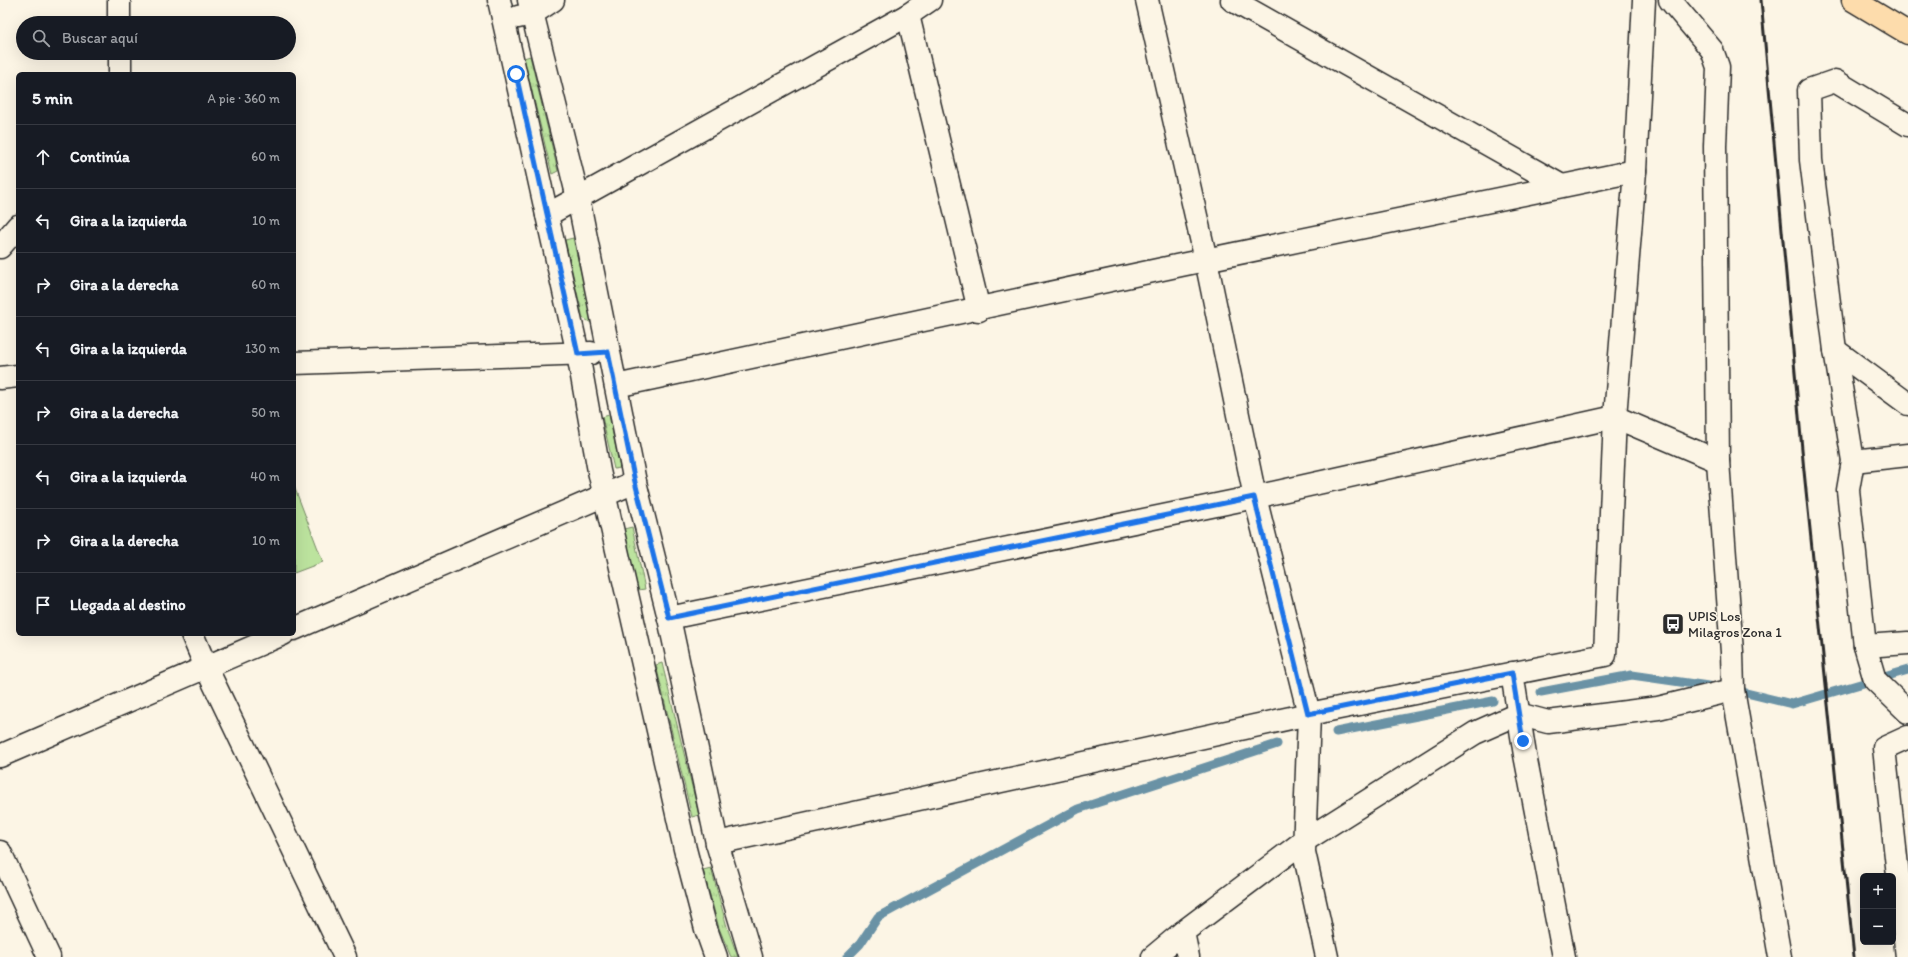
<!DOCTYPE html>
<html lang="es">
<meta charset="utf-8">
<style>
:root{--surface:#171b24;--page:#20242c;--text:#f1f3f6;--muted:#9ea1a6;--line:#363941}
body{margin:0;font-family:Itim,sans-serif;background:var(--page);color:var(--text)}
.controls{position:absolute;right:12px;bottom:12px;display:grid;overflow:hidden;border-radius:6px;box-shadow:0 4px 16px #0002}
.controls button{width:36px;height:36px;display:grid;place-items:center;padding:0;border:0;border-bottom:1px solid var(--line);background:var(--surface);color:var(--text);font:20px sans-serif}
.stop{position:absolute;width:12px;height:12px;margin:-9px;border:3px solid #1a73e8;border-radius:50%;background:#fff}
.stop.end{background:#1a73e8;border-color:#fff;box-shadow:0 1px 4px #0008}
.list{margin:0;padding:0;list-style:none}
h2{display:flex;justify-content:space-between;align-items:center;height:52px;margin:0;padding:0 16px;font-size:17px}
h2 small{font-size:13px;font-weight:400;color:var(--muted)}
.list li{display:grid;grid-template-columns:26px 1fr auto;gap:12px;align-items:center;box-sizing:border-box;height:64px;padding:0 16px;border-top:1px solid var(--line)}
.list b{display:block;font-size:15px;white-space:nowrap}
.list em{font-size:13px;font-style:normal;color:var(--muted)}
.icon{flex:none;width:22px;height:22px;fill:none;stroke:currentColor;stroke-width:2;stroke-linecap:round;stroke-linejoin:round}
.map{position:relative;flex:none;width:1908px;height:957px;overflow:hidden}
.search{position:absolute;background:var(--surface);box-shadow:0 4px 16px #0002;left:16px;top:16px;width:280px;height:44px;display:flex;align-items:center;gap:10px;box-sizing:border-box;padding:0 14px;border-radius:22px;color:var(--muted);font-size:15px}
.panel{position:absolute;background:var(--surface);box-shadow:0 4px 16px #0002;left:16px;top:72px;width:280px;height:564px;border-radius:6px}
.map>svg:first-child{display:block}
.grass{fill:url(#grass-tufts);stroke:#748764}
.pitch{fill:#bce39e;stroke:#748764}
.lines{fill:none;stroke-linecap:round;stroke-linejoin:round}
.stream{stroke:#6a92a5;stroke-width:9}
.minor-casing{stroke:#2b2b2b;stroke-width:25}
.highway-casing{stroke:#2b2b2b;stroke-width:25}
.minor{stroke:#fcf5e5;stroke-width:22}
.highway{stroke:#fddcac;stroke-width:22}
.rail{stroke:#2b2b2b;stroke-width:3}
.route{stroke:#1a73e8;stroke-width:5}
.labels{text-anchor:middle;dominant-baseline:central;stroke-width:3;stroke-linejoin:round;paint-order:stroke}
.poi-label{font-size:14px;fill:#2b2b2b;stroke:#fcf5e5;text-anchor:start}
</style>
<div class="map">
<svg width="1908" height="957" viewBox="0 0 1908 957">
<defs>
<pattern id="grass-tufts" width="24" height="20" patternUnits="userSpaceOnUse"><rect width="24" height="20" fill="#bce39e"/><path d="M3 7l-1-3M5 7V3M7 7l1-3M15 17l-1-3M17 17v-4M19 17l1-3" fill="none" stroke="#a2c388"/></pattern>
</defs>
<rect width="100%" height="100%" fill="#fcf5e5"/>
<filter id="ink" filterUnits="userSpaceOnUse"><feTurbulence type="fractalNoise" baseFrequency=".025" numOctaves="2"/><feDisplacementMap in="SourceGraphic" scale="8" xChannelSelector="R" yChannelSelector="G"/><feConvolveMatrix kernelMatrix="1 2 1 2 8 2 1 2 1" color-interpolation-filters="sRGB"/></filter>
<g filter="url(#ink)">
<g class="grass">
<polygon points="530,56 558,171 552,174 524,58"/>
<polygon points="573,238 593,324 583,318 565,240"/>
<polygon points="609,415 620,468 614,469 602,417"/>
<polygon points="632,527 645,589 638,590 624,529"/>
<polygon points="662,663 699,815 692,817 656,665"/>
<polygon points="711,868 727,927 738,957 731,957 719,928 703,870"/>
</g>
<polygon class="pitch" points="294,486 323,562 294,573"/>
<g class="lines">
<g class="stream">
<polyline points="1734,690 1792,704 1908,670"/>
<polyline points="1541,692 1632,675 1715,687"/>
<polyline points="1336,732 1493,701"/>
<polyline points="847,957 860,944 878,917 1078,809 1277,744"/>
</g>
<g class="minor-casing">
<g id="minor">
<polyline points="119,0 119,23"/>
<polyline points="499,0 578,354 599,471 685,849 706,929 716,957"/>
<polyline points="529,0 578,198 635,482 669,618 717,843 751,957"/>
<polyline points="1147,0 1206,260 1255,497 1309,714 1304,852 1327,957"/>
<polyline points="1232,0 1560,185"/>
<polyline points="1670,0 1712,50 1718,67 1715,146 1718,461 1732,652 1733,690 1780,957"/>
<polyline points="908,15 979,310"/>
<polyline points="518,17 532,14 553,0"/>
<polyline points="120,53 120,74"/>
<polyline points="1908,125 1835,81 1809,90 1811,160 1835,350 1853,461 1848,490 1865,646 1875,680 1908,712"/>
<polyline points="547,215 908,15 930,0"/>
<polyline points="0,247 18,226"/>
<polyline points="1835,350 1908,404"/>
<polyline points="294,363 591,353"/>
<polyline points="0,378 18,376"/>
<polyline points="616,386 1181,265 1635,171"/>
<polyline points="1853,461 1908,455"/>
<polyline points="669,618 1255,497 1615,417 1718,461"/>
<polyline points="294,629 635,482"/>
<polyline points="192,634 206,667 345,957"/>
<polyline points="1865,646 1908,643"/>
<polyline points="1512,673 1525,755 1564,957"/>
<polyline points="0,756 283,634"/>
<polyline points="717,843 1309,714 1605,655 1615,417 1635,171 1644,0"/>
<polyline points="0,852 49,957"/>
<polyline points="1153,957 1183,932"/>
<polyline points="1188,957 1183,932 1304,841 1475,733 1518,714 1548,722 1658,708 1733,690"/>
<polyline points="1907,957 1884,748 1908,737"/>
</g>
</g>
<g class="highway-casing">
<polyline id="highway" points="1853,0 1908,33"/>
</g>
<use href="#minor" class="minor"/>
<use href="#highway" class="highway"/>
<polyline class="rail" points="1761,0 1804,471 1854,957"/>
</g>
</g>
<g class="lines" filter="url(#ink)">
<polyline class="route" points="516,74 578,354 608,352 635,482 669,618 1254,497 1308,714 1512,673 1523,741"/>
</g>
<defs>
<g id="bus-square" transform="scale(1.15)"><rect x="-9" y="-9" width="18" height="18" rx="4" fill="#2b2b2b" stroke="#fcf5e5"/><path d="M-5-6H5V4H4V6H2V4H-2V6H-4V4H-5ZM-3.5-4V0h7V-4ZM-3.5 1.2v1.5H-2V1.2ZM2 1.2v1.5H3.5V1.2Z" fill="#fff"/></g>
</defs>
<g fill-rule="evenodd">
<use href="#bus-square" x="1673" y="624"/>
</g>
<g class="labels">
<g class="poi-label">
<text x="1688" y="616">UPIS Los<tspan x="1688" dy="16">Milagros Zona 1</tspan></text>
</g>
</g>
</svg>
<div class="controls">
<button>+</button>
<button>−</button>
</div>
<div class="stop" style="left:516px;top:74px"></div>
<div class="stop end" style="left:1523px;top:741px"></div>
<div class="search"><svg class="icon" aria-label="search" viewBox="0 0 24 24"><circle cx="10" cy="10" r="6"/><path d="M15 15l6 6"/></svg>Buscar aquí</div>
<section class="panel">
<h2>5 min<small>A pie · 360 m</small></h2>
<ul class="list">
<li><svg class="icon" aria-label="ahead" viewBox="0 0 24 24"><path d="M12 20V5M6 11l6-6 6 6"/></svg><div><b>Continúa</b></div><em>60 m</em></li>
<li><svg class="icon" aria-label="left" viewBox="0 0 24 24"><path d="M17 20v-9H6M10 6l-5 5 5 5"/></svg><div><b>Gira a la izquierda</b></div><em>10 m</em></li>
<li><svg class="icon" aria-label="right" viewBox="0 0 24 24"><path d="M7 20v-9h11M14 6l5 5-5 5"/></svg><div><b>Gira a la derecha</b></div><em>60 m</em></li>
<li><svg class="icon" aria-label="left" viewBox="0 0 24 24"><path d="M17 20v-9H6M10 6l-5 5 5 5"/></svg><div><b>Gira a la izquierda</b></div><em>130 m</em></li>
<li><svg class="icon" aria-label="right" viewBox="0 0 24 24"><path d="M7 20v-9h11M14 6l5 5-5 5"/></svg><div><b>Gira a la derecha</b></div><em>50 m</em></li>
<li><svg class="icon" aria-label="left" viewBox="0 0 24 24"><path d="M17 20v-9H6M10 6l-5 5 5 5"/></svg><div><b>Gira a la izquierda</b></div><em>40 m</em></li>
<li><svg class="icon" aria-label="right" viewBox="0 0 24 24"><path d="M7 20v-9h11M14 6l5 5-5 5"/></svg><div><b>Gira a la derecha</b></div><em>10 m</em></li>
<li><svg class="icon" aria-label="arrive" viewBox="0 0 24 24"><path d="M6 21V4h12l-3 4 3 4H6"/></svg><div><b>Llegada al destino</b></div></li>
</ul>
</section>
</div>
